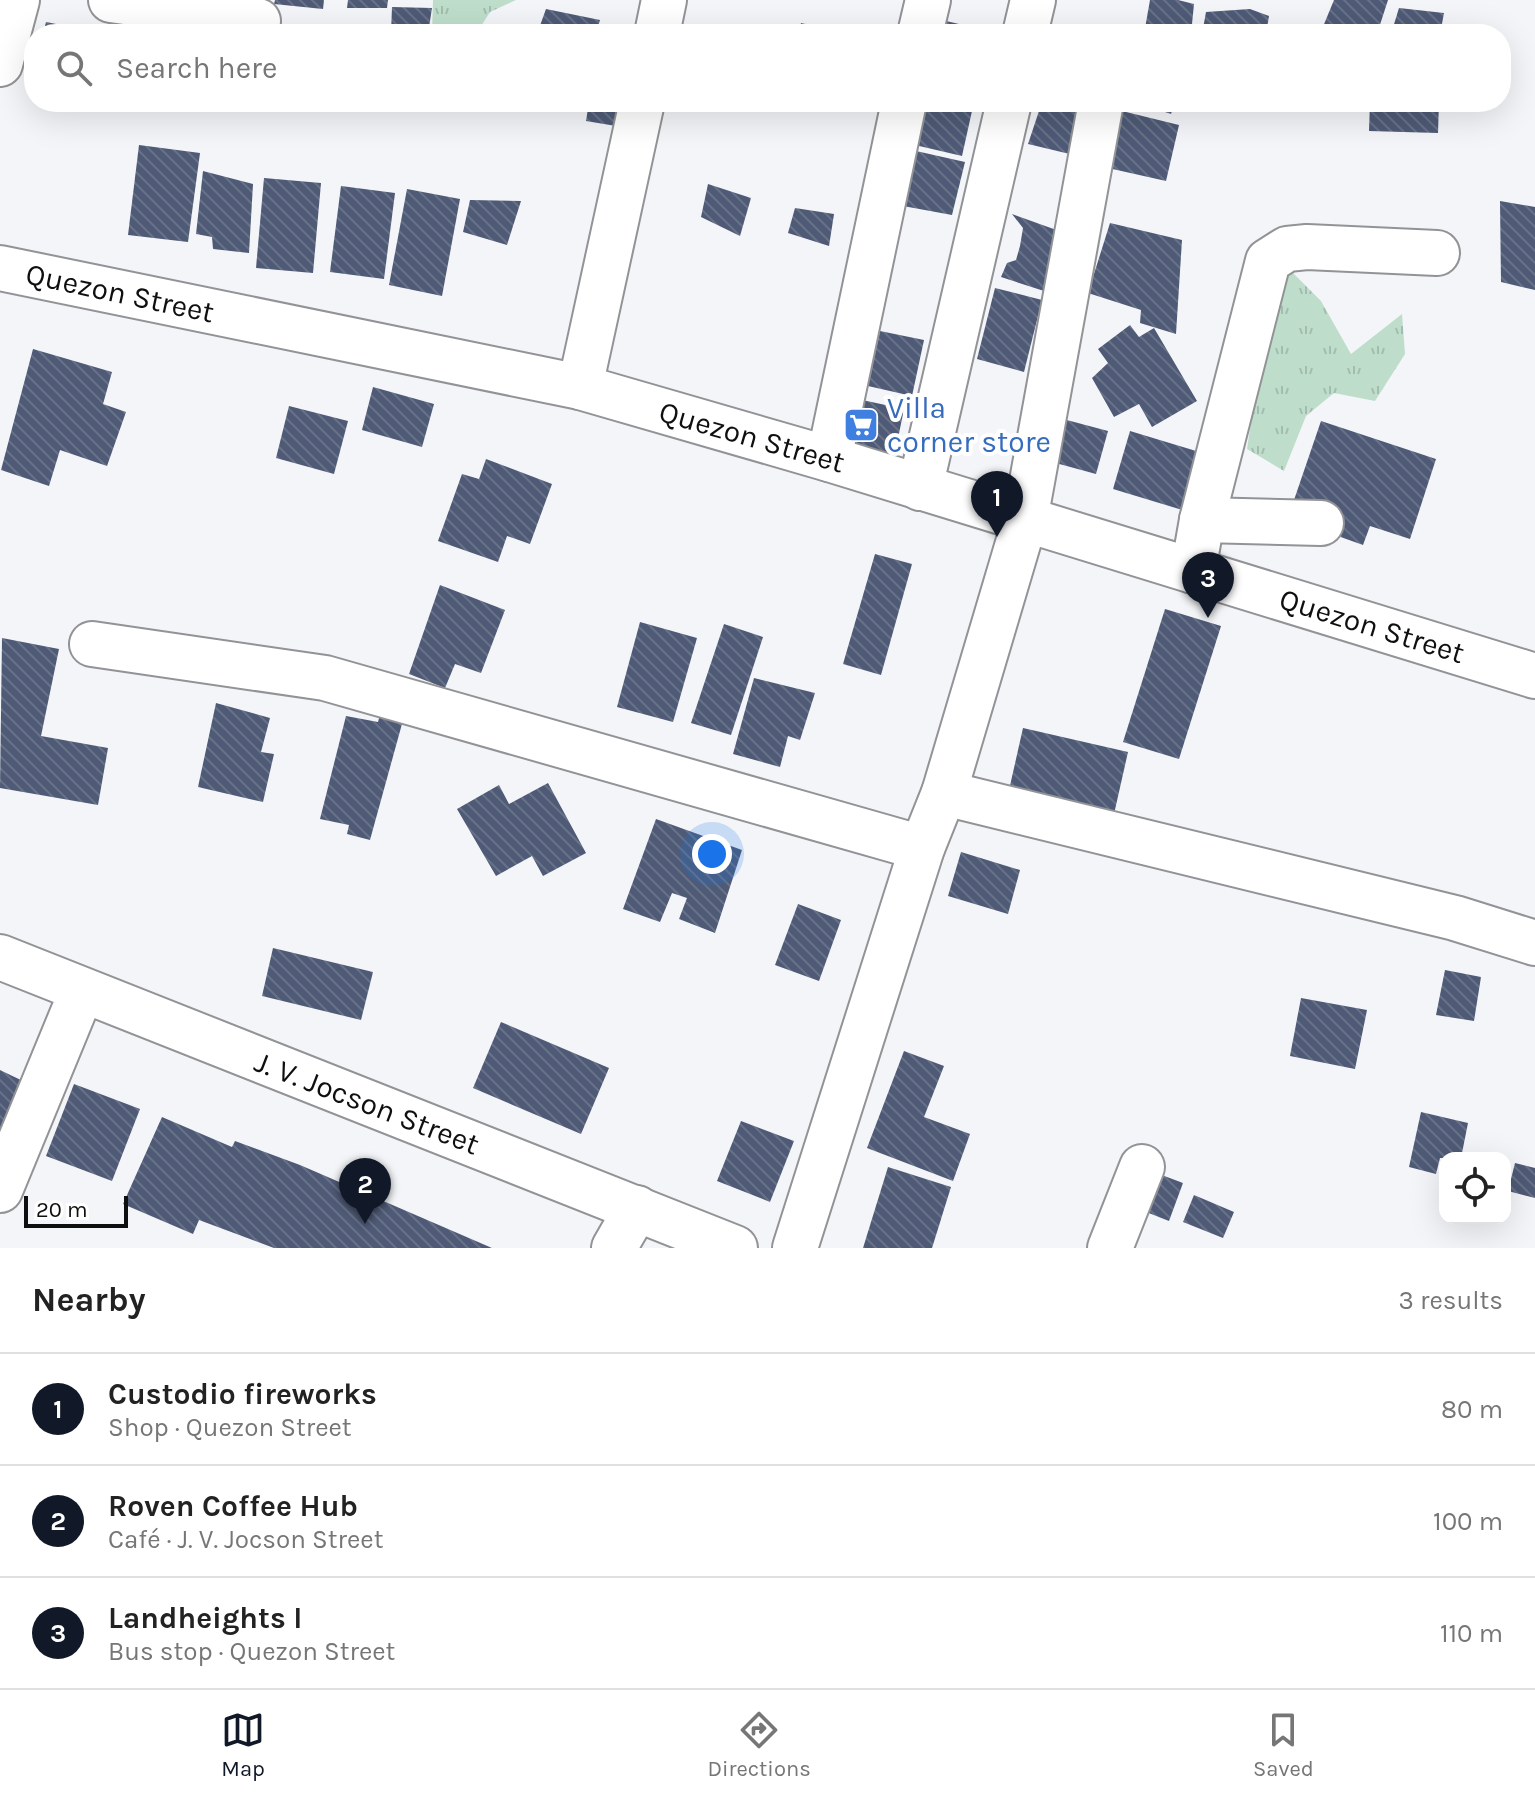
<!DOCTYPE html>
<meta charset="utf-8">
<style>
:root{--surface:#fff;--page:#f2f2f2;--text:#222;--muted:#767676;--line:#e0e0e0;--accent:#111827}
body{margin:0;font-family:Karla,sans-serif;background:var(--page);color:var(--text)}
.controls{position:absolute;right:24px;bottom:24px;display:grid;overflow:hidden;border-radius:16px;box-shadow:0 8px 32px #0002}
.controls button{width:72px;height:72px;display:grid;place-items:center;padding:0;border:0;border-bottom:2px solid var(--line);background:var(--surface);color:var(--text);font:40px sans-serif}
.scale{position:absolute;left:24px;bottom:20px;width:104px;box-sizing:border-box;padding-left:8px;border:4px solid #0e0f0f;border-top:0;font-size:22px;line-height:28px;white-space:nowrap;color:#0e0f0f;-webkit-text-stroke:6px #fff;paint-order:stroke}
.you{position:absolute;left:712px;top:854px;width:28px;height:28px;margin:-20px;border:6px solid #fff;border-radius:50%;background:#1a73e8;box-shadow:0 0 0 12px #1a73e833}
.badge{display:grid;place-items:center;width:52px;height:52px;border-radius:50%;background:var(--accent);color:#fff;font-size:26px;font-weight:700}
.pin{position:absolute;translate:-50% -66px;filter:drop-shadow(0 2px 4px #0008)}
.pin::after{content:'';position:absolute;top:42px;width:28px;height:24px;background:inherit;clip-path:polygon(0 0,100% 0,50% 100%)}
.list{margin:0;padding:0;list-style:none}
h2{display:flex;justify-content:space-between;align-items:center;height:104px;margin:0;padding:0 32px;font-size:34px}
h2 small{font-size:26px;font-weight:400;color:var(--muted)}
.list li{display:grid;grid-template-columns:52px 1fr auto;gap:24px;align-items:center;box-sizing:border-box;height:112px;padding:0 32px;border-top:2px solid var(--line)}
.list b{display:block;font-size:30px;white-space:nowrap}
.list p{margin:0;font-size:26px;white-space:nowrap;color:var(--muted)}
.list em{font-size:26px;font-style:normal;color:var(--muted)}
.icon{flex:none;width:44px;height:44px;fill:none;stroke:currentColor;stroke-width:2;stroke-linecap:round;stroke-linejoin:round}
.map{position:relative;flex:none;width:1535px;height:1248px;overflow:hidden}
.search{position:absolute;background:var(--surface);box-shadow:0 8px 32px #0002;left:24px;right:24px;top:24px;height:88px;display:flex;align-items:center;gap:20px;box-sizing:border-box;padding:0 28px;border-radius:32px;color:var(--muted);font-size:30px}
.sheet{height:440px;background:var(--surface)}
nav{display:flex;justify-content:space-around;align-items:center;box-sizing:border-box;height:112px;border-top:2px solid var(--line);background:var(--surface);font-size:22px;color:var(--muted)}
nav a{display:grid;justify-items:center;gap:4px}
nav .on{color:var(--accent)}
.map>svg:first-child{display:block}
.grass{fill:url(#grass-tufts)}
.building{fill:url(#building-back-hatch)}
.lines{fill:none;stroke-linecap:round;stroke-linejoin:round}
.minor-casing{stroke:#929396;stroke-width:48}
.major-casing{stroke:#929396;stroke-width:48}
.minor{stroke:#fff;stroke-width:44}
.major{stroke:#fff;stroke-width:44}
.labels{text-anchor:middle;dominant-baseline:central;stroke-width:8;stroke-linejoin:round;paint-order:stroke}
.street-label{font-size:30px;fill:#0e0f0f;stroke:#fff}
.shop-label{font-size:30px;fill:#366cbe;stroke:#fff;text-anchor:start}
</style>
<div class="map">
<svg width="1535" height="1248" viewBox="0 0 1535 1248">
<defs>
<pattern id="grass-tufts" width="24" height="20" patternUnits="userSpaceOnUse" patternTransform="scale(2)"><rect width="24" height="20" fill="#bedecb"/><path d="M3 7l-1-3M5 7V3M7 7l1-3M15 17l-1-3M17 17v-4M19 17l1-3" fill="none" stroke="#a2bdad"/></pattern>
<pattern id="building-back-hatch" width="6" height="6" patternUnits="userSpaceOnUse" patternTransform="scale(2)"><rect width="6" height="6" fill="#4e5a76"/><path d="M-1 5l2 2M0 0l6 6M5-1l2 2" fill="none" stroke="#687186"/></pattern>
</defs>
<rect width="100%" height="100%" fill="#f4f5f8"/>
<g class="grass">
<polygon points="433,0 516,0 490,12 476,34 432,34"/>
<polygon points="1286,266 1321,301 1351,354 1402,314 1405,354 1375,401 1334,393 1306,416 1284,471 1247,449 1257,382"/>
</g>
<g class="building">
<polygon points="275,0 324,0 323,9 274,4"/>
<polygon points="348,0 388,0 387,8 347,8"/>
<polygon points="1150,0 1178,0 1194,4 1191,34 1144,34"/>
<polygon points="1334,0 1388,0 1377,34 1320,34"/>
<polygon points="392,7 432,8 428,34 391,33"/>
<polygon points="1399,8 1444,13 1440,34 1391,34"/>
<polygon points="546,9 600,20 596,34 537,34"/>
<polygon points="1250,9 1269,16 1266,34 1202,34 1206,12"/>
<polygon points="942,20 997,33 997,34 939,34"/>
<polygon points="46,22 102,33 101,34 43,34"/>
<polygon points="801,23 847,33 847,34 799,34"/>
<polygon points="589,102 632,102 628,128 586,121"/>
<polygon points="924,102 974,102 962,156 915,145"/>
<polygon points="1042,102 1091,102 1078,156 1028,144"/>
<polygon points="1135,102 1175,102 1171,114"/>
<polygon points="1370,102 1439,102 1438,133 1369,131"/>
<polygon points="1122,111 1179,125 1166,181 1108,168"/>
<polygon points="139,145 200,153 188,242 128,235"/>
<polygon points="916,151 965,162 952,215 903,206"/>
<polygon points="203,171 253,184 249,253 213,249 212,237 196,234"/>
<polygon points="264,178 321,183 313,273 256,268"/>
<polygon points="708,184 751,198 740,236 701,217"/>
<polygon points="341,186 395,193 384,279 330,272"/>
<polygon points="407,189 460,199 442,296 389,285"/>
<polygon points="470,200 521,201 507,245 463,232"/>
<polygon points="1500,201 1535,207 1535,290 1501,282"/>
<polygon points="795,208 834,214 829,246 788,233"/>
<polygon points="1012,214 1062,232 1044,291 1001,277 1007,263 1016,260 1020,246 1023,228"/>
<polygon points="1110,223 1182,240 1176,334 1140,323 1141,310 1088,293"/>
<polygon points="995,288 1042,300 1024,372 977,359"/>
<polygon points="1130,325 1139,337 1154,328 1197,401 1152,427 1139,404 1114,417 1092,378 1108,363 1098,349"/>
<polygon points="880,331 924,340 912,396 868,386"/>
<polygon points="33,349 112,372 103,404 126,412 107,466 60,450 49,486 1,470"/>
<polygon points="373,387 434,404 422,447 362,430"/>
<polygon points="853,398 904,409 894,458 842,447"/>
<polygon points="289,406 348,421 334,474 276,458"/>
<polygon points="1063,419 1108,431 1096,474 1052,462"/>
<polygon points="1321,421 1436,459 1410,539 1370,526 1363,545 1335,535 1342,517 1294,500"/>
<polygon points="1130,431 1206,454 1189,512 1113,489"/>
<polygon points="486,459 552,484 530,544 507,536 498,562 438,541 462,474 479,479"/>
<polygon points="875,554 912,564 881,675 843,664"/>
<polygon points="440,585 505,610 481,673 455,664 445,688 409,674"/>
<polygon points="1165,609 1221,626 1179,759 1123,742"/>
<polygon points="640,622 697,638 673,722 617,707"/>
<polygon points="724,624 763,637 731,735 691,723"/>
<polygon points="2,638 59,649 41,736 108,748 98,805 0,788"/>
<polygon points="754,678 815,693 800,740 788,736 780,767 733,754"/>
<polygon points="216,703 270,718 261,752 274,754 263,802 198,787"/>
<polygon points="382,707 405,713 370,840 347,834 349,825 320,819 346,716 378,722"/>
<polygon points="1023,728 1128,752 1112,823 1007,799"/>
<polygon points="548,783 586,853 543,876 532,856 496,876 457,809 499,785 509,804"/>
<polygon points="656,819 742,850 715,933 679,919 687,898 672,893 660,922 623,909"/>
<polygon points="961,852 1020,870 1008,914 948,896"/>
<polygon points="798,904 841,920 819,981 775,965"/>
<polygon points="273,948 373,972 361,1020 262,996"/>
<polygon points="1445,970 1481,977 1474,1021 1436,1015"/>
<polygon points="1301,998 1367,1010 1355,1069 1290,1056"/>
<polygon points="501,1022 609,1068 581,1134 473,1088"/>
<polygon points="904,1051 944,1066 924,1117 970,1134 953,1181 867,1148"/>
<polygon points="0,1070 27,1083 0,1146"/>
<polygon points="74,1084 140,1109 112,1181 46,1156"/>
<polygon points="1421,1112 1468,1123 1461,1158 1440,1158 1436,1174 1409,1167"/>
<polygon points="162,1117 232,1147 235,1141 300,1165 492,1248 274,1248 199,1220 193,1234 123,1204"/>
<polygon points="741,1121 794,1141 770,1202 717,1181"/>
<polygon points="1515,1163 1535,1168 1535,1198 1508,1191"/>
<polygon points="888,1167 951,1187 932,1248 863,1248"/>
<polygon points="1151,1171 1183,1183 1169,1221 1136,1208"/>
<polygon points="1194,1195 1234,1212 1223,1238 1183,1222"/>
</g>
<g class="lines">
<g class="minor-casing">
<g id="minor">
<polyline points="111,0 258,21"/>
<polyline points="657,34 664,0"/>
<polyline points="920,34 928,0"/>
<polyline points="1025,34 1033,0"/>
<polyline points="0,64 17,0"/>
<polyline points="580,387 642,102"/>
<polyline points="829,459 904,102"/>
<polyline points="920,488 1009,102"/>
<polyline points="1202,520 1321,523"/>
<polyline points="1193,571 1202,520 1268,261 1287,249 1307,247 1437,253"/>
<polyline points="92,644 325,678 922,848"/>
<polyline points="944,793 1455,918 1535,943"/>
<polyline points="0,1190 82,991"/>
<polyline points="614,1248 637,1208"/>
<polyline points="795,1248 922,848 944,793 1025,520 1101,102"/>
<polyline points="1110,1248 1142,1167"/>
</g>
</g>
<g class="major-casing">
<g id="major">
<polyline points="0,268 580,387 829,459 1535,676"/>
<polyline points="0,957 735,1248"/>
</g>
</g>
<use href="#minor" class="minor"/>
<use href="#major" class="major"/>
</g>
<defs>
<g id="supermarket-square" transform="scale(1.8)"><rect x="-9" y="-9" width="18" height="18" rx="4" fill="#3f7fe0" stroke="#fff"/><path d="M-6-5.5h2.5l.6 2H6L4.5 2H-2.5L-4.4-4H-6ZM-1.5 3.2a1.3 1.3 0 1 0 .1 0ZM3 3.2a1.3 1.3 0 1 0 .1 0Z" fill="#fff"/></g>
</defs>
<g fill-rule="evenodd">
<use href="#supermarket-square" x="861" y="425"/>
</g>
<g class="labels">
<g class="street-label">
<text transform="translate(120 293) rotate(12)">Quezon Street</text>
<text transform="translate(752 437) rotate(16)">Quezon Street</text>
<text transform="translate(1372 626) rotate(17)">Quezon Street</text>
<text transform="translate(367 1103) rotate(21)">J. V. Jocson Street</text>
</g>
<g class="shop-label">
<text x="887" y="408">Villa<tspan x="887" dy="34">corner store</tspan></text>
</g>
</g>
</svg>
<div class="controls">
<button><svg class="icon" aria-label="locate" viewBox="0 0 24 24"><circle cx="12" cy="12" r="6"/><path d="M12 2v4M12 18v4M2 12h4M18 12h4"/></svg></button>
</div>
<div class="scale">20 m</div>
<div class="you"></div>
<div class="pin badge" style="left:997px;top:537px">1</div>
<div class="pin badge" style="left:365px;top:1224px">2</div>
<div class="pin badge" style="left:1208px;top:618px">3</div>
<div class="search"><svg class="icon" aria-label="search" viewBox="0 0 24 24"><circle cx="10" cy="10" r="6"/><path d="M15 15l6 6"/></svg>Search here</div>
</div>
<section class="sheet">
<h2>Nearby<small>3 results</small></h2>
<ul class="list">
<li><span class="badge">1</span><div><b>Custodio fireworks</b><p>Shop · Quezon Street</p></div><em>80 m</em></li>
<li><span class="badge">2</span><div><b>Roven Coffee Hub</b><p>Café · J. V. Jocson Street</p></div><em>100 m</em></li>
<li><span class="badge">3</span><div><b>Landheights I</b><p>Bus stop · Quezon Street</p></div><em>110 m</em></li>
</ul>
</section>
<nav>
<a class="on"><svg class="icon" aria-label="map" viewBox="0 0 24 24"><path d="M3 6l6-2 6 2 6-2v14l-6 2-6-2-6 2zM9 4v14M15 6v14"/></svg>Map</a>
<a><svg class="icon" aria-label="directions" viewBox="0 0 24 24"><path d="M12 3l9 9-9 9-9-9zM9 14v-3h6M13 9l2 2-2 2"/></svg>Directions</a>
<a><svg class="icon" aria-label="saved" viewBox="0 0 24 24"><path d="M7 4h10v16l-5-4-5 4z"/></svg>Saved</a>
</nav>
